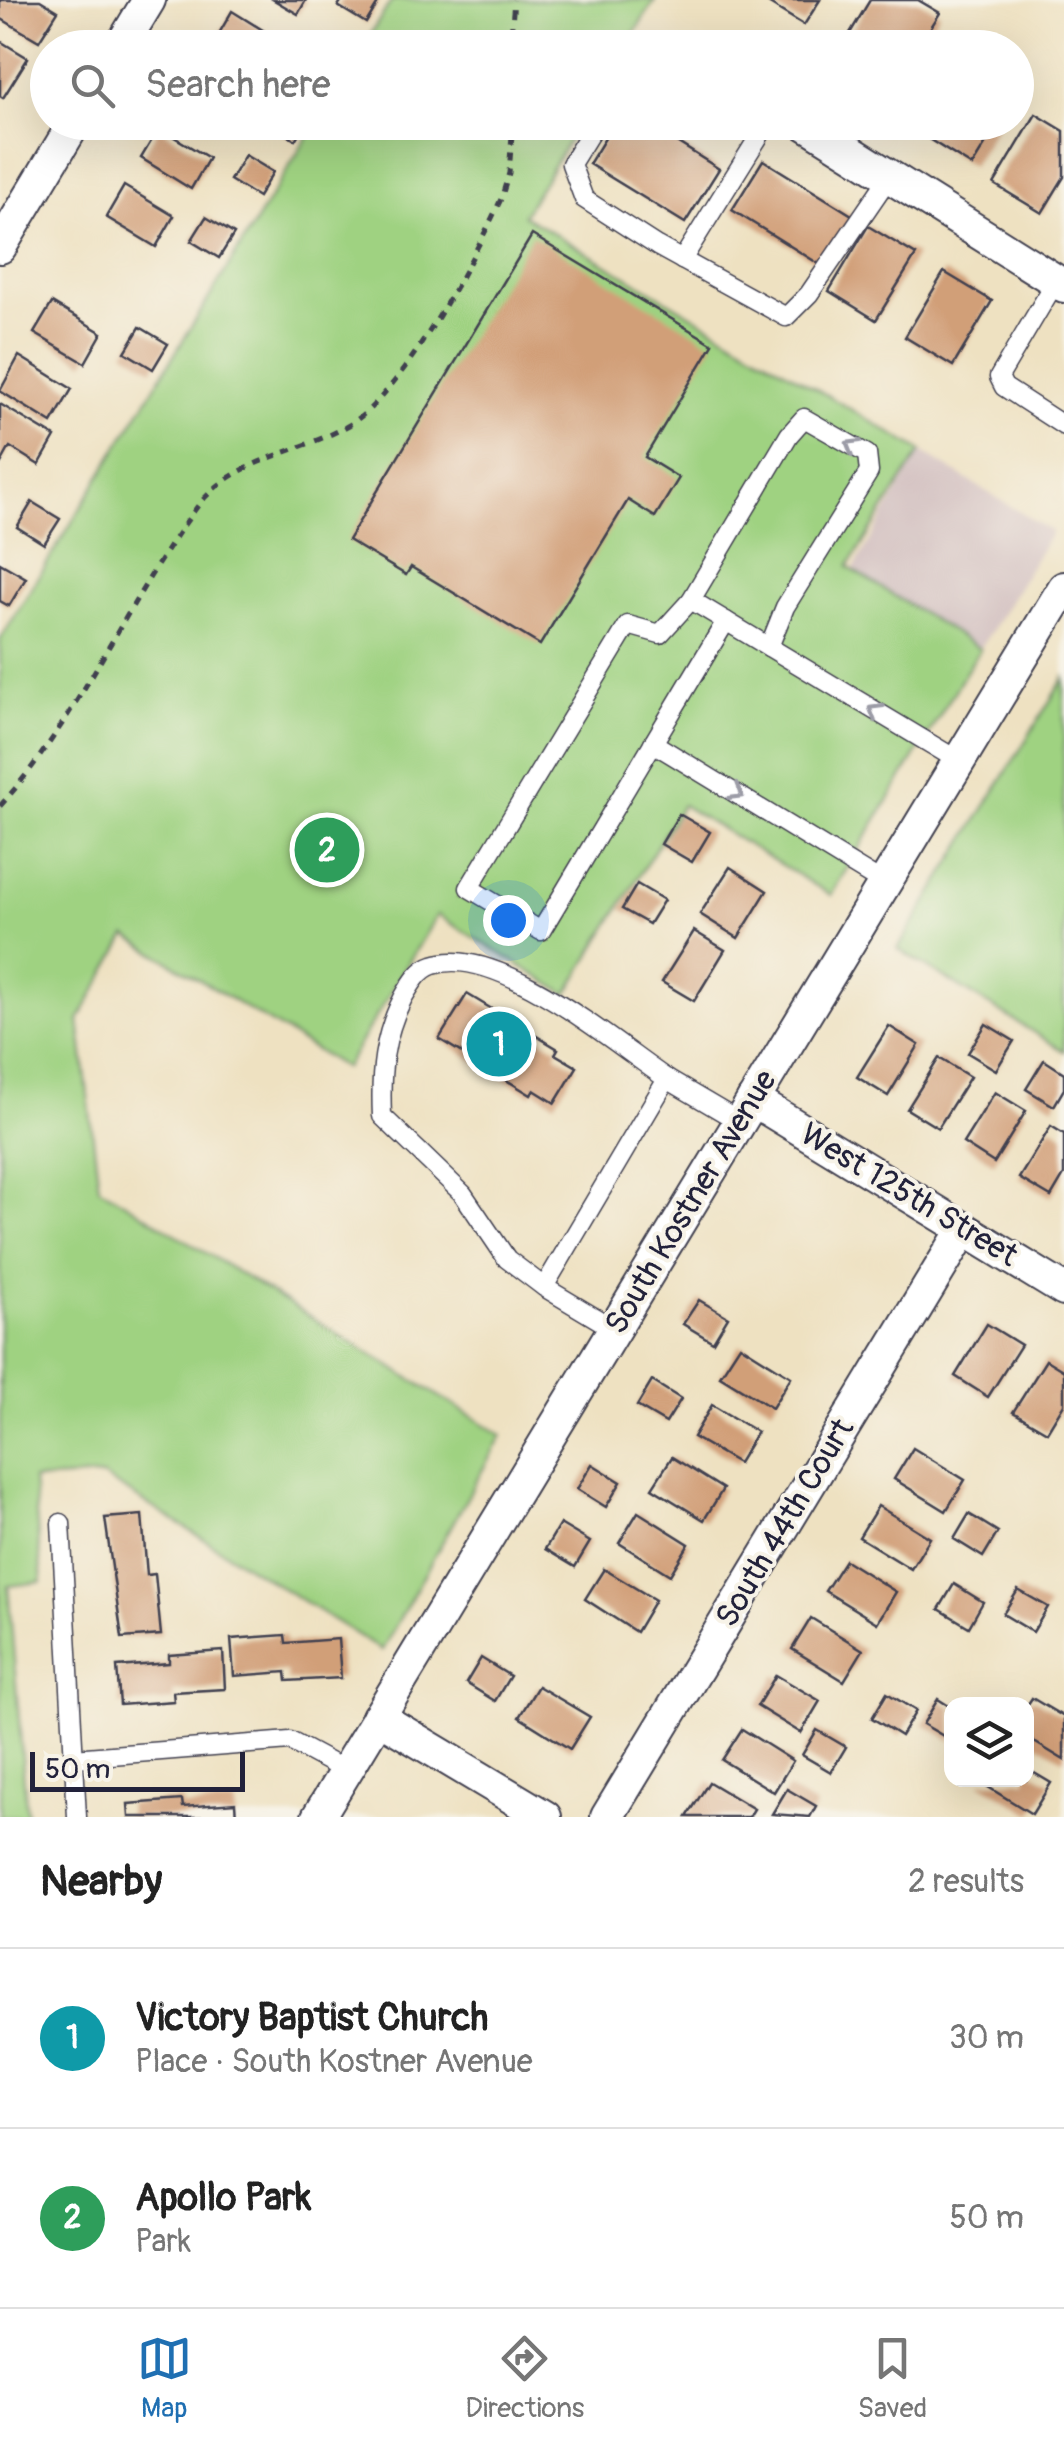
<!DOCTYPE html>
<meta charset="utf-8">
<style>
:root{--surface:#fff;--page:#f6f6f6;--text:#222;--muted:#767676;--line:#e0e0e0;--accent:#1f6fb2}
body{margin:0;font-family:Pangolin,sans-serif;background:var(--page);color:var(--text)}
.controls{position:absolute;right:30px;bottom:30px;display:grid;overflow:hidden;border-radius:20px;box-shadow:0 10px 40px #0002}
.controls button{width:90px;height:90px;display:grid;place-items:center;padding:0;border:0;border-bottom:2px solid var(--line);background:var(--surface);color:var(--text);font:50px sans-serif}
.scale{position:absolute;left:30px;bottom:25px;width:215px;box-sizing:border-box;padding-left:10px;border:5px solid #22223b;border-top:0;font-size:28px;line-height:35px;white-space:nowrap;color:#22223b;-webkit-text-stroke:8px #f7f3e8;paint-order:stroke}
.you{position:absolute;left:508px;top:920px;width:35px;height:35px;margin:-25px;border:8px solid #fff;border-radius:50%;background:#1a73e8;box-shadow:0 0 0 15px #1a73e833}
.badge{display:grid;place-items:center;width:65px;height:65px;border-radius:50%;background:var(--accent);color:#fff;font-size:32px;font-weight:700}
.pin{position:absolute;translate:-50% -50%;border:5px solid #fff;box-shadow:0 2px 10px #0006}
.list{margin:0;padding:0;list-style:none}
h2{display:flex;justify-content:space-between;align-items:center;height:130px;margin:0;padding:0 40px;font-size:42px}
h2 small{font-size:32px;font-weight:400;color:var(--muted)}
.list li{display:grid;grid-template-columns:65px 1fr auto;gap:30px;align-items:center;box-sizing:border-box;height:180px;padding:0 40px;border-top:2px solid var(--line)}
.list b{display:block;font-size:38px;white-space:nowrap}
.list p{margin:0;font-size:32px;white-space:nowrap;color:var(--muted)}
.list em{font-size:32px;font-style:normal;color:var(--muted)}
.icon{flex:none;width:55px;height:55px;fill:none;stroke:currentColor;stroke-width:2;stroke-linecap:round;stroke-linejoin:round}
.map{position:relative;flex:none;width:1064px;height:1817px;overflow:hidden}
.search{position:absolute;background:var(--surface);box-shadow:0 10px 40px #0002;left:30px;right:30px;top:30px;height:110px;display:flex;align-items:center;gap:25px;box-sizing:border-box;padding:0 35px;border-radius:55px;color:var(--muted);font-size:38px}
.sheet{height:490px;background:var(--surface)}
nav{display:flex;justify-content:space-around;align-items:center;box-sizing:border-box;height:140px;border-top:2px solid var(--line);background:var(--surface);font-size:28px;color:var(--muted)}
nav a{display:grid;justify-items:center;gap:5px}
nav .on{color:var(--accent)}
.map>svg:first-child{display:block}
.industrial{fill:#d2bfc0}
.green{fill:#9fd281;stroke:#607a5e;stroke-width:2.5}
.building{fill:#d19f78}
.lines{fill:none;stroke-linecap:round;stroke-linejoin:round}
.service-casing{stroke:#413f4f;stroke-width:21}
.minor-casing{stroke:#413f4f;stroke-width:36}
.path{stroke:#413f4f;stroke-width:5;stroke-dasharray:8 8;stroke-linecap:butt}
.service{stroke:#fff;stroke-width:18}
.minor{stroke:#fff;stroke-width:32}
.oneway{stroke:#9c9ca7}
.labels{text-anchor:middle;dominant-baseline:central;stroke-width:8;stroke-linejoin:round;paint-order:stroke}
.street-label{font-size:32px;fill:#22223b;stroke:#f7f3e8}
</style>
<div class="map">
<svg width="1064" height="1817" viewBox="0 0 1064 1817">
<rect width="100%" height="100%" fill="#f7f3e8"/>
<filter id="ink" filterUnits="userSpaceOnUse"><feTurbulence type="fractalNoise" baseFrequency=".01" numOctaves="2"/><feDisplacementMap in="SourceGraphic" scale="20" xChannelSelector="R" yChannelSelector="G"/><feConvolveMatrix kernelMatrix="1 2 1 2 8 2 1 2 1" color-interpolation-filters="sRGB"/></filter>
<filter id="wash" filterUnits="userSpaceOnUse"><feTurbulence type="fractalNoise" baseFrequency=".0048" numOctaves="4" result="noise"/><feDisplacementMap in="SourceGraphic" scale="40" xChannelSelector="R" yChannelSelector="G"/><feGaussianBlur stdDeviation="2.25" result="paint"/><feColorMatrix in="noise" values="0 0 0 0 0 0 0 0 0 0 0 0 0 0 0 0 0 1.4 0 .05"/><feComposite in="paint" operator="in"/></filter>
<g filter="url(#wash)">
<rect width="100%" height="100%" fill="#eee1c1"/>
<polygon class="industrial" points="921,451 1052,532 980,649 853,570"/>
<g class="green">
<polygon points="392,0 655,0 626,47 362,47"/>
<polygon points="580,122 523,215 921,451 848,567 980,649 831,895 682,805 567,994 437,915 345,1068 127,936 79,1020 99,1187 502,1435 382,1650 102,1476 33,1480 42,1582 8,1586 27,1817 0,1817 0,640 316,123"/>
<polygon points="1064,678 1064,1051 898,949"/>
</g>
<g id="blocks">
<g class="building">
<polygon points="0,0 40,0 58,11 39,41 0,18"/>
<polygon points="274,0 306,0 298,14"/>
<polygon points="342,0 380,0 366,23 338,6"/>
<polygon points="763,0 820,0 804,25"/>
<polygon points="870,0 918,0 940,13 918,48 841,48"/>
<polygon points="232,11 282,42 279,48 224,48 214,42"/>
<polygon points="0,41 28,58 3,98 0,96"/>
<polygon points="1036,114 1064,131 1064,177 1042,213 994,184"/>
<polygon points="266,122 306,122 295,140"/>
<polygon points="615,122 645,122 719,169 685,223 589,164"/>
<polygon points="933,122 999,122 972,166 924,136"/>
<polygon points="159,128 209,158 191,189 141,158"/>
<polygon points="245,155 273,172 258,197 230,180"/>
<polygon points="763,160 855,217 824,267 732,210"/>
<polygon points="124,186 174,216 156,247 106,217"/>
<polygon points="206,217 234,234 219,258 191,241"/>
<polygon points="868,226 916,255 876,320 829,291"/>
<polygon points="532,235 713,344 645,457 679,478 655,517 628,500 540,645 411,567 406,575 348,540"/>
<polygon points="944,272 992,301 953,366 905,337"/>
<polygon points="52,303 102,333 85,363 34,333"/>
<polygon points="140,327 168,344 153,369 125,352"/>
<polygon points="19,356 72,389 52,423 0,391"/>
<polygon points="0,404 55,437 39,465 10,447 0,465"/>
<polygon points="32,502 60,519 44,544 17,527"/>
<polygon points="0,563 26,578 9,606 0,601"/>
<polygon points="679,814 710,832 692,862 661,844"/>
<polygon points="730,867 767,891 738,938 700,914"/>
<polygon points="637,884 664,900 649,924 622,909"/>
<polygon points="694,931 725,950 694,1001 662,982"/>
<polygon points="467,994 558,1049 555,1054 577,1067 555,1103 534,1090 531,1095 439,1039"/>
<polygon points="986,1024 1014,1041 996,1070 968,1053"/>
<polygon points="889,1026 919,1045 888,1096 857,1077"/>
<polygon points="939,1058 970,1077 938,1128 907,1109"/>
<polygon points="1044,1060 1064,1073 1064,1089 1054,1106 1026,1089"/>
<polygon points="995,1092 1026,1111 994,1163 963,1143"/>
<polygon points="1051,1126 1064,1134 1064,1175 1051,1197 1019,1178"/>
<polygon points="699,1300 728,1317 713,1342 683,1324"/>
<polygon points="987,1324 1021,1345 988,1397 955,1376"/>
<polygon points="740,1345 791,1377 772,1408 720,1376"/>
<polygon points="1046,1360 1064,1371 1064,1404 1047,1432 1013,1412"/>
<polygon points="652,1381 681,1399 666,1423 637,1406"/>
<polygon points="712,1405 757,1432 738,1463 693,1437"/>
<polygon points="913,1448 965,1480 946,1511 894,1479"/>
<polygon points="672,1457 723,1489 704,1520 652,1488"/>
<polygon points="592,1464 621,1482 606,1507 577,1489"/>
<polygon points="878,1506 930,1538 911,1569 859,1537"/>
<polygon points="638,1512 689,1544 670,1575 619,1543"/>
<polygon points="969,1514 998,1532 983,1557 954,1539"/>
<polygon points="142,1515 147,1575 155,1574 161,1635 122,1638 105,1518"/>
<polygon points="560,1524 590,1542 575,1567 545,1549"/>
<polygon points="845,1560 896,1592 877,1623 825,1591"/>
<polygon points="604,1569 655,1600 636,1632 585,1599"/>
<polygon points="954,1584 983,1602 969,1627 939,1609"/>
<polygon points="1018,1590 1048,1607 1033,1632 1003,1614"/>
<polygon points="811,1618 863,1650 844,1681 792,1649"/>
<polygon points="285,1635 286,1643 338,1639 341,1678 287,1681 286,1672 234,1676 231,1639"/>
<polygon points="223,1651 225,1689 173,1692 174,1701 120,1705 117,1667 169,1663 169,1655"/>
<polygon points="481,1658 510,1676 495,1701 466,1683"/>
<polygon points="776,1675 820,1701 801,1733 757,1706"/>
<polygon points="538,1686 590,1717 570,1749 519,1717"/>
<polygon points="887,1693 916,1711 901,1736 872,1718"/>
<polygon points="1032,1698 1064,1717 1064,1760 1026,1737 1026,1707"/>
<polygon points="938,1699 952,1708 952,1741 923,1724"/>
<polygon points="742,1729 793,1761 774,1792 722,1760"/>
<polygon points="817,1730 846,1747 831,1772 802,1755"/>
<polygon points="1026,1768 1051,1783 1032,1814 980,1782 1026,1780"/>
<polygon points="709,1782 754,1809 749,1817 687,1817"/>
<polygon points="787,1789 816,1806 810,1817 772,1814"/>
<polygon points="182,1800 183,1807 235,1803 236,1817 129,1817 128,1804"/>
</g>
</g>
</g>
<g filter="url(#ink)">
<use href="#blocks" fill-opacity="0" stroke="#413f4f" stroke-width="2.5"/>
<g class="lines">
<g class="service-casing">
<g id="service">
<polyline points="597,122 571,164 584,199 657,246 786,317 809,294 889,177"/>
<polyline points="682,260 768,122"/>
<polyline points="1056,281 999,377 1004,387 1064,426"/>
<polyline points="691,600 769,647"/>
<polyline points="726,621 541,931 469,888 628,625 660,634 691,600 789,435 804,418 867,454 869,472 785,607 769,647 959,761"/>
<polyline points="653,743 884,884"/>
<path d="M544 1287 507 1259 463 1194 382 1116C380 1073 383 1037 403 998 410 986 419 969 433 965 497 943 615 1044 667 1079"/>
<polyline points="614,1329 544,1287 667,1079 740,1122"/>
<polyline points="61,1523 77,1817"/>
<polyline points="73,1758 290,1741 346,1771"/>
</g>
</g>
<g class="minor-casing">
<g id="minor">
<polyline points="120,48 149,0"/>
<polyline points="803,122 1064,286"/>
<polyline points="0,247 75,122"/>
<polyline points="753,1100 1064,1290"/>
<polyline points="378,1717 545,1817"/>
<polyline points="318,1817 1064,588"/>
<polyline points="607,1817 964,1229"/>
</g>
</g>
<g class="path">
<polyline points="510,48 514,0"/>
<path d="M0 806C81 716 125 603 197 507 234 458 299 454 349 425 403 393 474 258 501 199L509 173 513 122"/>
</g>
<use href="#service" class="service"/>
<use href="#minor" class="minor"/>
</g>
<defs><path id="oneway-chevron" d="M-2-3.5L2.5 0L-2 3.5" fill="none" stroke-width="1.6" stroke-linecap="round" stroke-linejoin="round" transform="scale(2.5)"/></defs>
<g class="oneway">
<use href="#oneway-chevron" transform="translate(852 446) rotate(-149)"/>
<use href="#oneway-chevron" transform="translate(875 711) rotate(-149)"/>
<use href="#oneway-chevron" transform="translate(737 793) rotate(31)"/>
</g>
</g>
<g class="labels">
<g class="street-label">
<text transform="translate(909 1195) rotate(31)">West 125th Street</text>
<text transform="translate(691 1202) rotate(-59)">South Kostner Avenue</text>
<text transform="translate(785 1523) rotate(-59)">South 44th Court</text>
</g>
</g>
</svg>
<div class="controls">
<button><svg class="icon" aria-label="layers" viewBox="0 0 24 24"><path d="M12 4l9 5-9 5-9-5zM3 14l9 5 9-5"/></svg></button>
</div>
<div class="scale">50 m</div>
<div class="you"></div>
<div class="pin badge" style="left:499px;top:1044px;background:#0f9aa8">1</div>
<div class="pin badge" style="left:327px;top:850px;background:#2e9e5b">2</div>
<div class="search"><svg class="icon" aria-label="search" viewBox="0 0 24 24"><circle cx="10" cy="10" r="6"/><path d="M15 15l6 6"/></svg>Search here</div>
</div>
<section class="sheet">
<h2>Nearby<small>2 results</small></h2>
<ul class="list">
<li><span class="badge" style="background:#0f9aa8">1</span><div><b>Victory Baptist Church</b><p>Place · South Kostner Avenue</p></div><em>30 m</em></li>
<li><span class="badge" style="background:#2e9e5b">2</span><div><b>Apollo Park</b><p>Park</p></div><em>50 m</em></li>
</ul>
</section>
<nav>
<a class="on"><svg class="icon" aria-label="map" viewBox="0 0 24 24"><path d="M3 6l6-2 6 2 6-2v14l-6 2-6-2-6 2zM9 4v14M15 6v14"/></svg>Map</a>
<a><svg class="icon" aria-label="directions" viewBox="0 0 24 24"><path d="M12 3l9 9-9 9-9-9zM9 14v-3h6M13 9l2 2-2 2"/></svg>Directions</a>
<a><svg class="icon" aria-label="saved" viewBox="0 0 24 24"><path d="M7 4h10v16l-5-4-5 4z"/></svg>Saved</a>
</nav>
